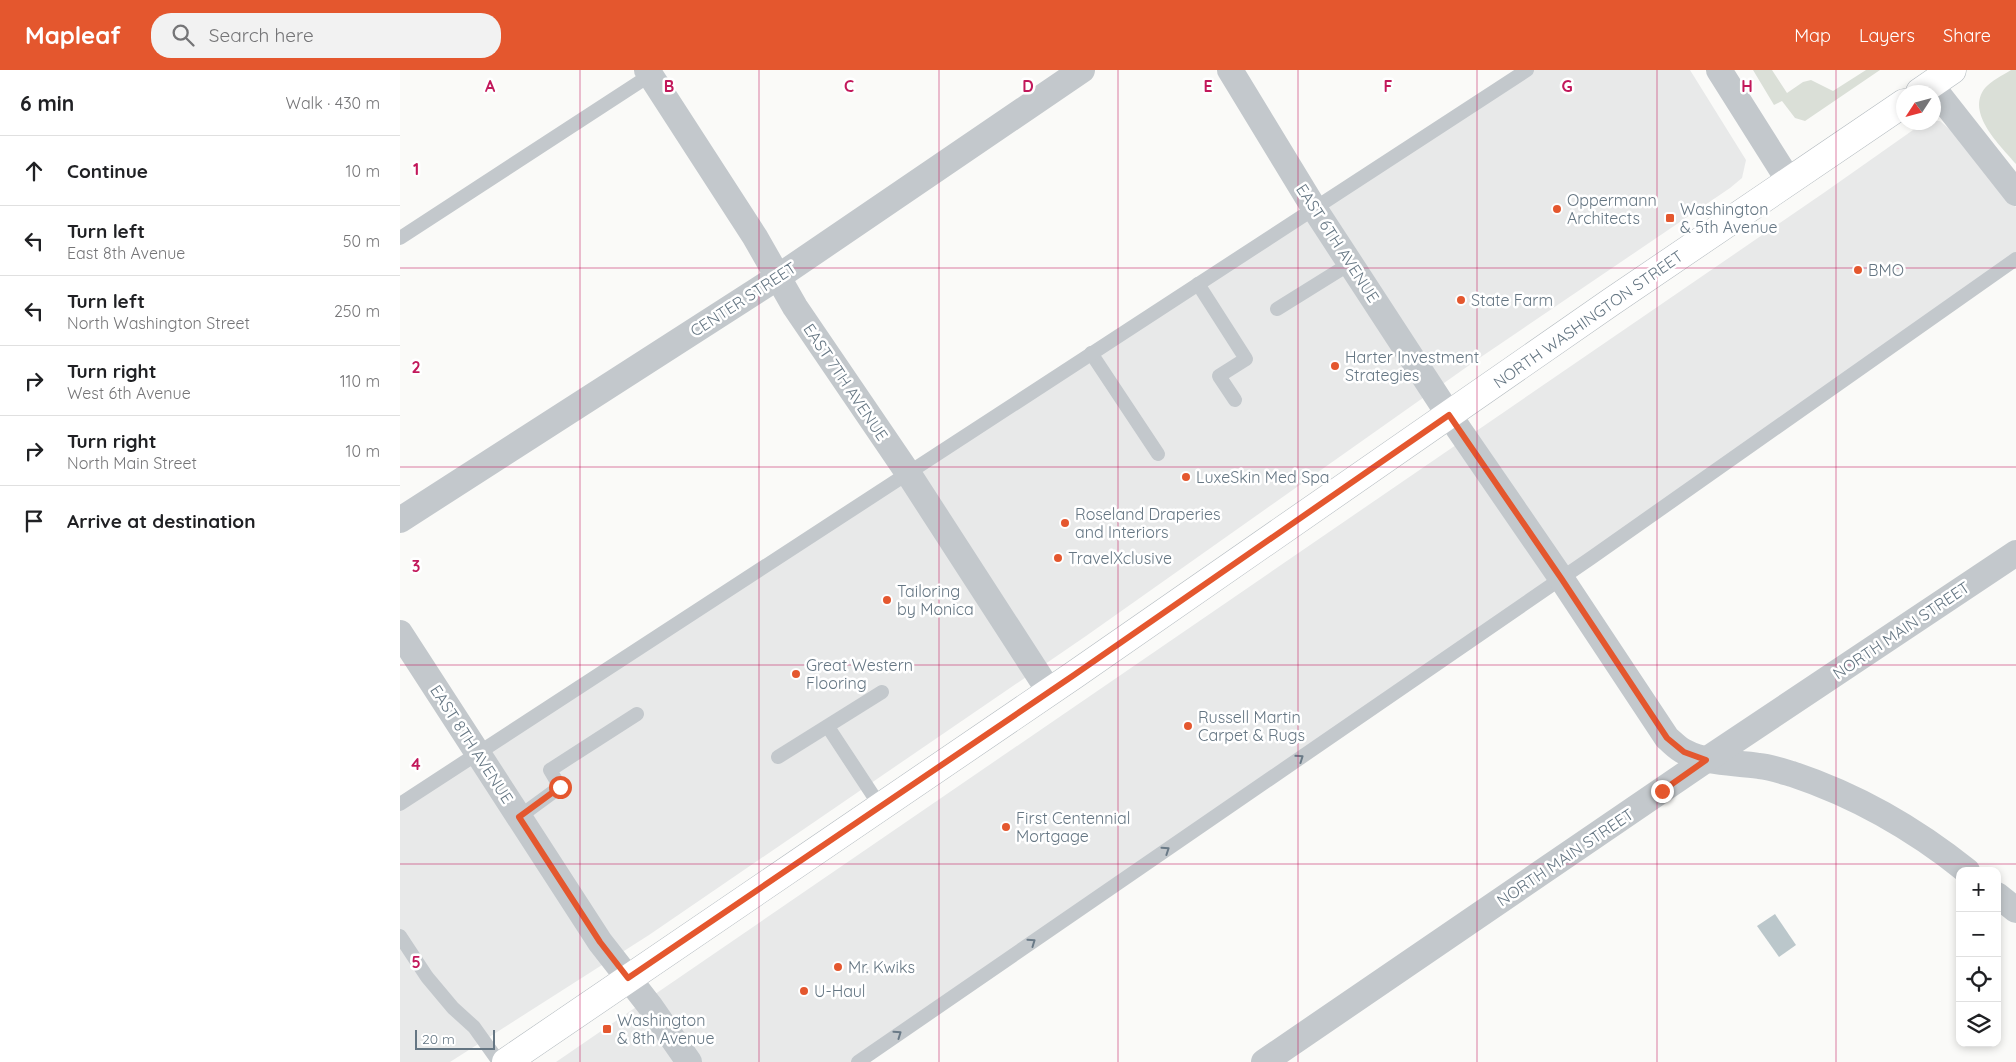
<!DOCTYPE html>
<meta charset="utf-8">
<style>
:root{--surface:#fff;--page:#f2f2f2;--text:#202124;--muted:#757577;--line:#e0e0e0;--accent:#e4572e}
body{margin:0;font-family:Quicksand,sans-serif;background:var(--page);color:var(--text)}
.controls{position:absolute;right:15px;bottom:15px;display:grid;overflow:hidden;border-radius:10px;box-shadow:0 2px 8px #0003}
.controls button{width:45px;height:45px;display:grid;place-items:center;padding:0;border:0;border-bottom:1px solid var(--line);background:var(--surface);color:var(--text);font:25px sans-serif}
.compass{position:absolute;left:1496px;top:15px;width:45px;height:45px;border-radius:50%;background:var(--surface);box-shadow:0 2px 8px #0003;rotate:234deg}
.scale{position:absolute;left:15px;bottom:12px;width:80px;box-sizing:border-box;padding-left:5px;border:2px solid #657683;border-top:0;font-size:14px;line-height:18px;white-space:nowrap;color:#657683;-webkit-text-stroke:4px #fff;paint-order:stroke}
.stop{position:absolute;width:15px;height:15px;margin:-11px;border:4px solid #e4572e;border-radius:50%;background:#fff}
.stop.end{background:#e4572e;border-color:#fff;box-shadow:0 1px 5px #0008}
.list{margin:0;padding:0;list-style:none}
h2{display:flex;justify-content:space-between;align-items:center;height:65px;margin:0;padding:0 20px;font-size:21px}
h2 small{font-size:16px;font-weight:400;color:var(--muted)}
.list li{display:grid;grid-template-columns:32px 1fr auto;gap:15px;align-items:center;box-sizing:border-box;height:70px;padding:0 20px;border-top:1px solid var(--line)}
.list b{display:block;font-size:19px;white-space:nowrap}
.list p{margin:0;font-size:16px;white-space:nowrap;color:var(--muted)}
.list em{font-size:16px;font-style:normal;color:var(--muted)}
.icon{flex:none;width:28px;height:28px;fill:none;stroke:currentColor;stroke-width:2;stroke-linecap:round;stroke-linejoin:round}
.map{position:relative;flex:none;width:1616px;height:992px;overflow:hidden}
header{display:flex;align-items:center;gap:30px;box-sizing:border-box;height:70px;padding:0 25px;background:var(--accent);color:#fff}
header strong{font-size:24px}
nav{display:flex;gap:28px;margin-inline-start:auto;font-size:18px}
.search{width:350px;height:45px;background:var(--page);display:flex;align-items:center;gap:12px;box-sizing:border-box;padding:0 18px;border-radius:20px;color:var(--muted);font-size:19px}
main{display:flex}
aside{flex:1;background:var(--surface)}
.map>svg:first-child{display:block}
.built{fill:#e8e9e9}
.green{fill:#dadfd7}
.water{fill:#bbc7cb}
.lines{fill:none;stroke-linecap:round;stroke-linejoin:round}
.secondary-casing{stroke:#b3babf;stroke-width:29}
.service{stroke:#c3c8cc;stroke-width:14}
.minor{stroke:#c3c8cc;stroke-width:26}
.secondary{stroke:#fff;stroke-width:28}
.oneway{stroke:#6a7a87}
.route{stroke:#e4572e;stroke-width:6}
.grid{fill:none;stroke:#c2185b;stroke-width:1;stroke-opacity:0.55}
.poi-dot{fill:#e4572e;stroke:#fff;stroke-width:2}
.labels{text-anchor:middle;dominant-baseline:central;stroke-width:5;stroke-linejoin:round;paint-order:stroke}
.poi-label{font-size:16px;fill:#657683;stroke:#fff;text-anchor:start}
.street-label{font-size:16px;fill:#657683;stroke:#fff}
.grid-label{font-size:16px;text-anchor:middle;font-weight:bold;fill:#c2185b;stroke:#fff;stroke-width:5;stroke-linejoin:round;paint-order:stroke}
</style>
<header>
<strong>Mapleaf</strong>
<div class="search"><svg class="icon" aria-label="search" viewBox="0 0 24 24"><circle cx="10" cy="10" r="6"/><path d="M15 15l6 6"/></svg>Search here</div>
<nav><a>Map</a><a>Layers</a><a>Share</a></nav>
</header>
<main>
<aside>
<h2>6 min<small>Walk · 430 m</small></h2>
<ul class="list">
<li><svg class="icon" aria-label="ahead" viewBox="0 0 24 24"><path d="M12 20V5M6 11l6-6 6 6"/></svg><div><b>Continue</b></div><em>10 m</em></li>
<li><svg class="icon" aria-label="left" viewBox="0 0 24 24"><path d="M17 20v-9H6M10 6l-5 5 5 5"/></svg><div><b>Turn left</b><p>East 8th Avenue</p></div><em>50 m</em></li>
<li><svg class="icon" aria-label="left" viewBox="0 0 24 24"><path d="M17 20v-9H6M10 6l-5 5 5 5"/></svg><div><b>Turn left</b><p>North Washington Street</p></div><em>250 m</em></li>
<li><svg class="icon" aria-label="right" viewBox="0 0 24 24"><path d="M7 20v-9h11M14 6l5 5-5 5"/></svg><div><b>Turn right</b><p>West 6th Avenue</p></div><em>110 m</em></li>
<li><svg class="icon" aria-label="right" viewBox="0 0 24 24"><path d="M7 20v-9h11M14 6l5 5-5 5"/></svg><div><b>Turn right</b><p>North Main Street</p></div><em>10 m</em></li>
<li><svg class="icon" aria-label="arrive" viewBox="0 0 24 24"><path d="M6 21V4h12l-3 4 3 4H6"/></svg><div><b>Arrive at destination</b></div></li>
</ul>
</aside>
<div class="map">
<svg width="1616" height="992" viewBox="0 0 1616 992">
<rect width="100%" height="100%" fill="#fafaf8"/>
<g class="built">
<polygon points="1123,0 1290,0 1346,90 1342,108 1330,118 1078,289 686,566 249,865 50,992 0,992 0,732"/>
<polygon points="1534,51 1540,51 1554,63 1616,137 1616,197 462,992 156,992 1425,122 1523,53"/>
</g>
<g class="green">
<polygon points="1353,0 1372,0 1387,23 1403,12 1411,10 1433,21 1466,0 1480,0 1405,51 1395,48 1382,31 1374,35"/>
<path d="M1611 0H1616V94C1601 76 1565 43 1585 18 1591 11 1603 5 1611 0Z"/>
</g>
<polygon class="water" points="1375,844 1396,875 1379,887 1357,856"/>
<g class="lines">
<g class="secondary-casing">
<g id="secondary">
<polyline points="1520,22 1552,0"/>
<polyline points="106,992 674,605 1211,232 1504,33"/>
</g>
</g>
<g class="service">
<polyline points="0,168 255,2"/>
<polyline points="798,214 846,289 819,306 835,330"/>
<polyline points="877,239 951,193"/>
<polyline points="691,283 758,384"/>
<polyline points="428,657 480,736"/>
<polyline points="378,687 482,622"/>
<polyline points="0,734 1127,0"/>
<polyline points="119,747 160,717 150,700 237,644"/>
<polyline points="0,866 27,907 53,938 74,957 99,992"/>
<polyline points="458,992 1191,488 1616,189"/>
</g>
<g class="minor">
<polyline points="247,0 355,167 395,237 508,403 649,621"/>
<path d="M830 0 914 138 1049 345 1161 508 1267 668C1273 673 1278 679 1285 682 1307 694 1335 692 1359 696 1370 697 1382 701 1392 704 1455 725 1516 760 1567 801"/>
<polyline points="1319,0 1389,111"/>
<polyline points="1531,15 1616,123"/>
<polyline points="0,450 378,207 682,0"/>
<polyline points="0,563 200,872 250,936 289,992"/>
<polyline points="1597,825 1616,840"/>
<polyline points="864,992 1306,690 1616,483"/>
</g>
<use href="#secondary" class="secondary"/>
</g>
<defs><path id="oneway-chevron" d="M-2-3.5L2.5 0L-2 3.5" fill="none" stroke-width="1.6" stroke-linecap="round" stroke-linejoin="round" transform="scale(1.25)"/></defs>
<g class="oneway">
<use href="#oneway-chevron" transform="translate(900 688) rotate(-35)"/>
<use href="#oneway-chevron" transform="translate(766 780) rotate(-34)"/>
<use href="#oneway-chevron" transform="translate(632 872) rotate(-35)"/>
<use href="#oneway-chevron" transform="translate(498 964) rotate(-35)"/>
</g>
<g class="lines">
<polyline class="route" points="160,717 119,747 200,872 228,908 674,605 1049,345 1161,508 1267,668 1284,682 1306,690 1262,721"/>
</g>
<path class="grid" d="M180 0V992M359 0V992M539 0V992M718 0V992M898 0V992M1077 0V992M1257 0V992M1436 0V992M0 198H1616M0 397H1616M0 595H1616M0 794H1616"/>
<g class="poi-dot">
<circle cx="1157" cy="139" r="5"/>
<rect x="1265" y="143" width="10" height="10" rx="2.5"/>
<circle cx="1458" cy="200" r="5"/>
<circle cx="1061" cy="230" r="5"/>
<circle cx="935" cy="296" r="5"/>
<circle cx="786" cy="407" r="5"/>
<circle cx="665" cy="453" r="5"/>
<circle cx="658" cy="488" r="5"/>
<circle cx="487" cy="530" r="5"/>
<circle cx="396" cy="604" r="5"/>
<circle cx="788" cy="656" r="5"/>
<circle cx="606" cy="757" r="5"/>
<circle cx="438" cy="897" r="5"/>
<circle cx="404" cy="921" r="5"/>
<rect x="202" y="954" width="10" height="10" rx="2.5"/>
</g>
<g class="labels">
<g class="poi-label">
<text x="1167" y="130">Oppermann<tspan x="1167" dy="18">Architects</tspan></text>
<text x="1280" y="139">Washington<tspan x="1280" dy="18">&amp; 5th Avenue</tspan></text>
<text x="1468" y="200">BMO</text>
<text x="1071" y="230">State Farm</text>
<text x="945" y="287">Harter Investment<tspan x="945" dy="18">Strategies</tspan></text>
<text x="796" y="407">LuxeSkin Med Spa</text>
<text x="675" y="444">Roseland Draperies<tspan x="675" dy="18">and Interiors</tspan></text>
<text x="668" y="488">TravelXclusive</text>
<text x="497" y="521">Tailoring<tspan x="497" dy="18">by Monica</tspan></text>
<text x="406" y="595">Great Western<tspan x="406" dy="18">Flooring</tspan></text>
<text x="798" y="647">Russell Martin<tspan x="798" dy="18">Carpet &amp; Rugs</tspan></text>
<text x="616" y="748">First Centennial<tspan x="616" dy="18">Mortgage</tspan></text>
<text x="448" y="897">Mr. Kwiks</text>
<text x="414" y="921">U-Haul</text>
<text x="217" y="950">Washington<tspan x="217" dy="18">&amp; 8th Avenue</tspan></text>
</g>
<g class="street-label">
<text transform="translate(938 173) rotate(57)">EAST 6TH AVENUE</text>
<text transform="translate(343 229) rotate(-33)">CENTER STREET</text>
<text transform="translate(1188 249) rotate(-35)">NORTH WASHINGTON STREET</text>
<text transform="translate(446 312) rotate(56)">EAST 7TH AVENUE</text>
<text transform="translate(1501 560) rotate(-34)">NORTH MAIN STREET</text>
<text transform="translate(72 674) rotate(57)">EAST 8TH AVENUE</text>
<text transform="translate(1165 787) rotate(-34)">NORTH MAIN STREET</text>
</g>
</g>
<g class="grid-label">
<text x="90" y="22">A</text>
<text x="269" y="22">B</text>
<text x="449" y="22">C</text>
<text x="628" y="22">D</text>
<text x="808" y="22">E</text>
<text x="988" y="22">F</text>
<text x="1167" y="22">G</text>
<text x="1347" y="22">H</text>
<text x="16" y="105">1</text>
<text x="16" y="303">2</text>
<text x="16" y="502">3</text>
<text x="16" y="700">4</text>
<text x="16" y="898">5</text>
</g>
</svg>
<div class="controls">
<button>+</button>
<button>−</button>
<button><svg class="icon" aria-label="locate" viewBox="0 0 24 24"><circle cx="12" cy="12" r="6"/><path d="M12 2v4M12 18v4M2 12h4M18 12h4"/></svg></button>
<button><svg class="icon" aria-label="layers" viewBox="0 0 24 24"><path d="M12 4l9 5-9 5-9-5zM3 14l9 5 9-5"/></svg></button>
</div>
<svg class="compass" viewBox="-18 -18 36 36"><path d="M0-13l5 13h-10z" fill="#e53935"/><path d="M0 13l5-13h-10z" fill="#757577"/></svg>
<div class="scale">20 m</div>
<div class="stop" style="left:160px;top:717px"></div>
<div class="stop end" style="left:1262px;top:721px"></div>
</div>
</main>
